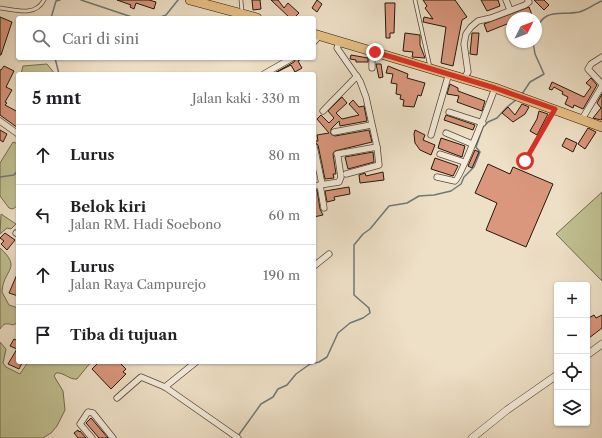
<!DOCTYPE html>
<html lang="id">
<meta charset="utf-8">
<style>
:root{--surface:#fff;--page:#f2f2f2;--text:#202124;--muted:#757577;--line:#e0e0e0}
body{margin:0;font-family:"Libre Caslon Text",serif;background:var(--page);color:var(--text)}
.controls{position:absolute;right:12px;bottom:12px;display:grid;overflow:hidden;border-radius:4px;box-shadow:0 1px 3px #0004}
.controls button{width:36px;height:36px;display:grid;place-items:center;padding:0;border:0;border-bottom:1px solid var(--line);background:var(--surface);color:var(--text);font:20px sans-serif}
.compass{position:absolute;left:506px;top:12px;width:36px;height:36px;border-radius:50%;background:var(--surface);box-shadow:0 1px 3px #0004;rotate:48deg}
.stop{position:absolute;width:12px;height:12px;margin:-9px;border:3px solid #d93025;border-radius:50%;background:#fff}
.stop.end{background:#d93025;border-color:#fff;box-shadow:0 1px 4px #0008}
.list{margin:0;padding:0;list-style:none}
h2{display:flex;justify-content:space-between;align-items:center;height:52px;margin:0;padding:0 16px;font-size:17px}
h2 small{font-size:13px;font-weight:400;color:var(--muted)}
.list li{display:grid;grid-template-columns:26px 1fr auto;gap:12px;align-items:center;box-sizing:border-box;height:60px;padding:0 16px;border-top:1px solid var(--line)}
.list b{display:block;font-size:15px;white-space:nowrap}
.list p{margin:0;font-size:13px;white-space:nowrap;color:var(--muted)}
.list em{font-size:13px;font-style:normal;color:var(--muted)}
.icon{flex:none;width:22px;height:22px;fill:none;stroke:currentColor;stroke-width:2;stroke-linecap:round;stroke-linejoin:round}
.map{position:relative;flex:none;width:602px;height:438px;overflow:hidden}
.search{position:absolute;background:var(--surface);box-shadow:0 1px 3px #0004;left:16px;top:16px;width:300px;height:44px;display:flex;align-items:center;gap:10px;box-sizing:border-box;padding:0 14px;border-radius:4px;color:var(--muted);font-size:15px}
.panel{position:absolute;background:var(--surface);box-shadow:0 1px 3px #0004;left:16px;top:72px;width:300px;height:292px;border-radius:4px}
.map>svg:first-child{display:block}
.green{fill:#c0c091;stroke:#726c4e}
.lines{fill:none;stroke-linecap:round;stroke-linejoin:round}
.stream{stroke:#6e7978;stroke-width:1.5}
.building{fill:#da977e;stroke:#23180a}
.service-casing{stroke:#564a39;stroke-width:4.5}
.minor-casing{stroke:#564a39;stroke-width:7}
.tertiary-casing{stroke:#564a39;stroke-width:8}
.primary-casing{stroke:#23180a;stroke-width:10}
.service{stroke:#f4ebdb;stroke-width:3}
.minor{stroke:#f4ebdb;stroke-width:5.5}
.tertiary{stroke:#f4ebdb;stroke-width:7}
.primary{stroke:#e7c084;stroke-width:9}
.route{stroke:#d93025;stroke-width:5}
</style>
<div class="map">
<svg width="602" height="438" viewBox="0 0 602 438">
<rect width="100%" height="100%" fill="#eee0c7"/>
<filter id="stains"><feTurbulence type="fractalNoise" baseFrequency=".005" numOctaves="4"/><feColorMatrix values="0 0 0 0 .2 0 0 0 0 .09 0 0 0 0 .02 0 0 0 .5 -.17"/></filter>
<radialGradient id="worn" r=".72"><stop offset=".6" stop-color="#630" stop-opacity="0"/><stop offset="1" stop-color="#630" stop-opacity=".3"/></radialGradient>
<g class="green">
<polygon points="47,64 55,74 21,74 23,66"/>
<polygon points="13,142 18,144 18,205 13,209 9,208 0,196 0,163"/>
<polygon points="602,192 602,281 556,234"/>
<polygon points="1,214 16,224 11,229 7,228 0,234"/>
<path d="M0 248C23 269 3 269 2 292L9 305 18 308 17 323 13 325C6 323 4 323 0 329Z"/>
<path d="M0 342 6 349 3 363 6 367 20 374 28 362H91L77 379C69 380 64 372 56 373L54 376 63 391 65 410 57 426 51 433 43 438H0Z"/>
</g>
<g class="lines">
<g class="stream">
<polyline points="81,0 135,18"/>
<polyline points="51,18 56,1 60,0"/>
<polyline points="158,18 166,15 178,0"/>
<path d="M536 32C543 7 559 16 579 12 587 10 594 4 602 1"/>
<polyline points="55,58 59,74"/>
<polyline points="522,94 530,82 544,74 535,54 533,42"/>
<polyline points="0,177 14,175 18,170"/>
<polyline points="238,436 261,404 273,397 278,389 287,385 296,374 310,364 319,362 327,357 338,333 350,323 363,318 370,313 369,308 354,295 354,245 363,234 370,229 389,206 407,203 419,196 434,195 451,191 461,184 464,177 474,167 480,152 476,147 483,127 488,122 497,118 507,107 517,99"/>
</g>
</g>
<g class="building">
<polygon points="117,0 149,0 156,2 154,9 136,3 134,9 130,7 131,5"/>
<polygon points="252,0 260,0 261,9 253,10"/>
<polygon points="271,0 278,0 284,8 288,3 299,13 294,18 290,18"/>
<polygon points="317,0 322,4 317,12 312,8"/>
<polygon points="423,0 455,0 467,17 462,20 453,66 441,63 446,27 423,22 424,17 433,19 425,8 427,6"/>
<polygon points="481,0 498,0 500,6 487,11"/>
<polygon points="534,0 544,0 549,5 544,10"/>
<polygon points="385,3 395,3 394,33 390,33 390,38 386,38"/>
<polygon points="529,7 532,15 523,18 512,18 512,22 487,32 484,24"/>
<polygon points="0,17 12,22 1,55 0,55"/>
<polygon points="405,33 420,35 420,45 425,58 412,57 413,52 403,51"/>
<polygon points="472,33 479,33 477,55 470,54"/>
<polygon points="351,55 368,58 368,62 356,62 356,60 350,59"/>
<polygon points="296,58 303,58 298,61 302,68 295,72 291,65 273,74 294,62"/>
<polygon points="376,64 381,64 383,77 379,78"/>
<polygon points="4,66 14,71 6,87 12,90 5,102 7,103 5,105 18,112 18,128 0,115 0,70 1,70"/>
<polygon points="388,66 408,74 407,78 425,83 421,96 418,95 414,107 403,106 404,100 400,99 401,95 396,94 397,84 391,83 393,74 386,73"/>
<polygon points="591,78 597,85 583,109 574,105 573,108 565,104 568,97 562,94 563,92 554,87 552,90 549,89 552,82 584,97 591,87 586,83"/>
<polygon points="450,84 458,88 458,91 485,101 482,111 457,102 459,96 447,94"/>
<polygon points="602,94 602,118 601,120 593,118 601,108 597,103"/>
<polygon points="342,97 347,103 336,113 342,119 359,115 349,104 353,100 359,107 364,106 367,121 340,126 339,121 331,129 331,134 335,136 369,130 372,142 335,151 333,154 336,174 333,174 334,178 325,179 318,145 314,141 318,141 317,135 329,133 317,119 321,115 329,123 334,118 328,111"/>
<polygon points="522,104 529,107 525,114 513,122 502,113 508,107 515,115"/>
<polygon points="539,111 548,114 537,135 530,131 537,119"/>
<polygon points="446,115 475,125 473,130 444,120"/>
<polygon points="588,128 596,132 585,149 578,144"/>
<polygon points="0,130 7,134 3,142 0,140"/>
<polygon points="415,130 425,135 423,140 435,145 431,155 420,150 415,143 414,134"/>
<polygon points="441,138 465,146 462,157 438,148"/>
<polygon points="566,138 577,143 573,152 562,146"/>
<polygon points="475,150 479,152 472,168 468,166"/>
<polygon points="373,152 374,162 348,169 345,157"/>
<polygon points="435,158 458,166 453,176 431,169"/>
<polygon points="488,164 510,174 513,167 553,184 526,247 486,230 497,203 475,193"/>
<polygon points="383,172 384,180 360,183 359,175 365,173 366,176"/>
<polygon points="349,187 350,194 334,197 335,200 327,202 325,191"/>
<polygon points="317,190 320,209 323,215 314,217 314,191"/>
<polygon points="5,233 15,240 7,250 1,244 4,241 0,238"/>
<polygon points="18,272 18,296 9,293"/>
<polygon points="594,315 596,318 602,315 602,328 589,338 587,335 587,319"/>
<polygon points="14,339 18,341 18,362 22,363 19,369 8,364 17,349 10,346"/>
<polygon points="99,362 119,362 126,369 123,372 126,374 111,389 92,369"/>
<polygon points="91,418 108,438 99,438 86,423"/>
<polygon points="78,430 79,432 80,431 86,438 78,438 74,433"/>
</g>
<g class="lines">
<g class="service-casing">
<g id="service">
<polyline points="241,0 242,12"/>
<polyline points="415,0 430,67"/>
<path d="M0 8C16 10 35 17 44 0"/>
<polyline points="525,161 554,110"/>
</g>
</g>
<g class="minor-casing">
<g id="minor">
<polyline points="506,0 510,10"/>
<polyline points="314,42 320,35"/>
<polyline points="602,57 591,64 588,69 602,84"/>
<polyline points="372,68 372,58 375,52"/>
<polyline points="264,74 292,58"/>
<polyline points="464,78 468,72 464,44 466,34 471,27 478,21 491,18 525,5 529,2 528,0"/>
<polyline points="323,111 357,76"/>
<polyline points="449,112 483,123"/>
<polyline points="582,119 602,86"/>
<polyline points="0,121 18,134"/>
<polyline points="334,132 371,125"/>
<polyline points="446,133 472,144"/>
<polyline points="431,135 449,73"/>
<polyline points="314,146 322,184"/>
<polyline points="337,154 377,147 366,97 360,81 337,48 340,41"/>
<polyline points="440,154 464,162"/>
<polyline points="346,174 379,165 377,147"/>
<path d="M437 177 455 181C460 179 491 99 495 88"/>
<polyline points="320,185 324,208"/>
<polyline points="314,186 339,182 341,177 338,157"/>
<polyline points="16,233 18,234"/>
<polyline points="314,266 329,254"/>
<polyline points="165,387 196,362"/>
<polyline points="117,398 141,377 165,387 238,438"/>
<polyline points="92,438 80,424 88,412 93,413 113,438"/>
</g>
</g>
<g class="tertiary-casing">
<g id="tertiary">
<polyline points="587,355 602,344"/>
<polyline points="472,438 507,410 557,375"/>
</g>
</g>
<g class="primary-casing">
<g id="primary">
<polyline points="190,0 257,18"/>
<polyline points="314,34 495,88 602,127"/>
</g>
</g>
<use href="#service" class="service"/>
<use href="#minor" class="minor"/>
<use href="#tertiary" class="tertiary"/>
<use href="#primary" class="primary"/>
</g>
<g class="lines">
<polyline class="route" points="375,52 495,88 555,109 525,161"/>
</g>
<rect width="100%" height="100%" filter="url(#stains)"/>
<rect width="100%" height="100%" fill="url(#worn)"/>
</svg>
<div class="controls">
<button>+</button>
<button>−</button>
<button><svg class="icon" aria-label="locate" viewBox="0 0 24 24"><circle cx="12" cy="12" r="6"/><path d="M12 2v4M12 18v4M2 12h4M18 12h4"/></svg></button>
<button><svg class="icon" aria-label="layers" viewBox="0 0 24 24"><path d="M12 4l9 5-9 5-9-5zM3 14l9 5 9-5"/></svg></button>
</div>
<svg class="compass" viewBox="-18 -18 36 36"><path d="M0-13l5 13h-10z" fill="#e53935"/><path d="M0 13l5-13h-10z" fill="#757577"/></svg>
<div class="stop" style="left:525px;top:161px"></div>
<div class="stop end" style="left:375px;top:52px"></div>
<div class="search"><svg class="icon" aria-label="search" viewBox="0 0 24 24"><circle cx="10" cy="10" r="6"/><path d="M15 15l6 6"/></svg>Cari di sini</div>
<section class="panel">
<h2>5 mnt<small>Jalan kaki · 330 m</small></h2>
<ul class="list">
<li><svg class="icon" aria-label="ahead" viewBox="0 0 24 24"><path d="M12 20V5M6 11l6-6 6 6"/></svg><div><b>Lurus</b></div><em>80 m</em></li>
<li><svg class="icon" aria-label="left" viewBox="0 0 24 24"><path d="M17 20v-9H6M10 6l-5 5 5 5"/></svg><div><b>Belok kiri</b><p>Jalan RM. Hadi Soebono</p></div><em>60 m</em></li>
<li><svg class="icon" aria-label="ahead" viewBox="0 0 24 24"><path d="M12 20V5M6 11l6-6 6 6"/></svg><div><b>Lurus</b><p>Jalan Raya Campurejo</p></div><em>190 m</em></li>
<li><svg class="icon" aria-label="arrive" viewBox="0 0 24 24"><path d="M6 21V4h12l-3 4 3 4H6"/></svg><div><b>Tiba di tujuan</b></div></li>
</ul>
</section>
</div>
